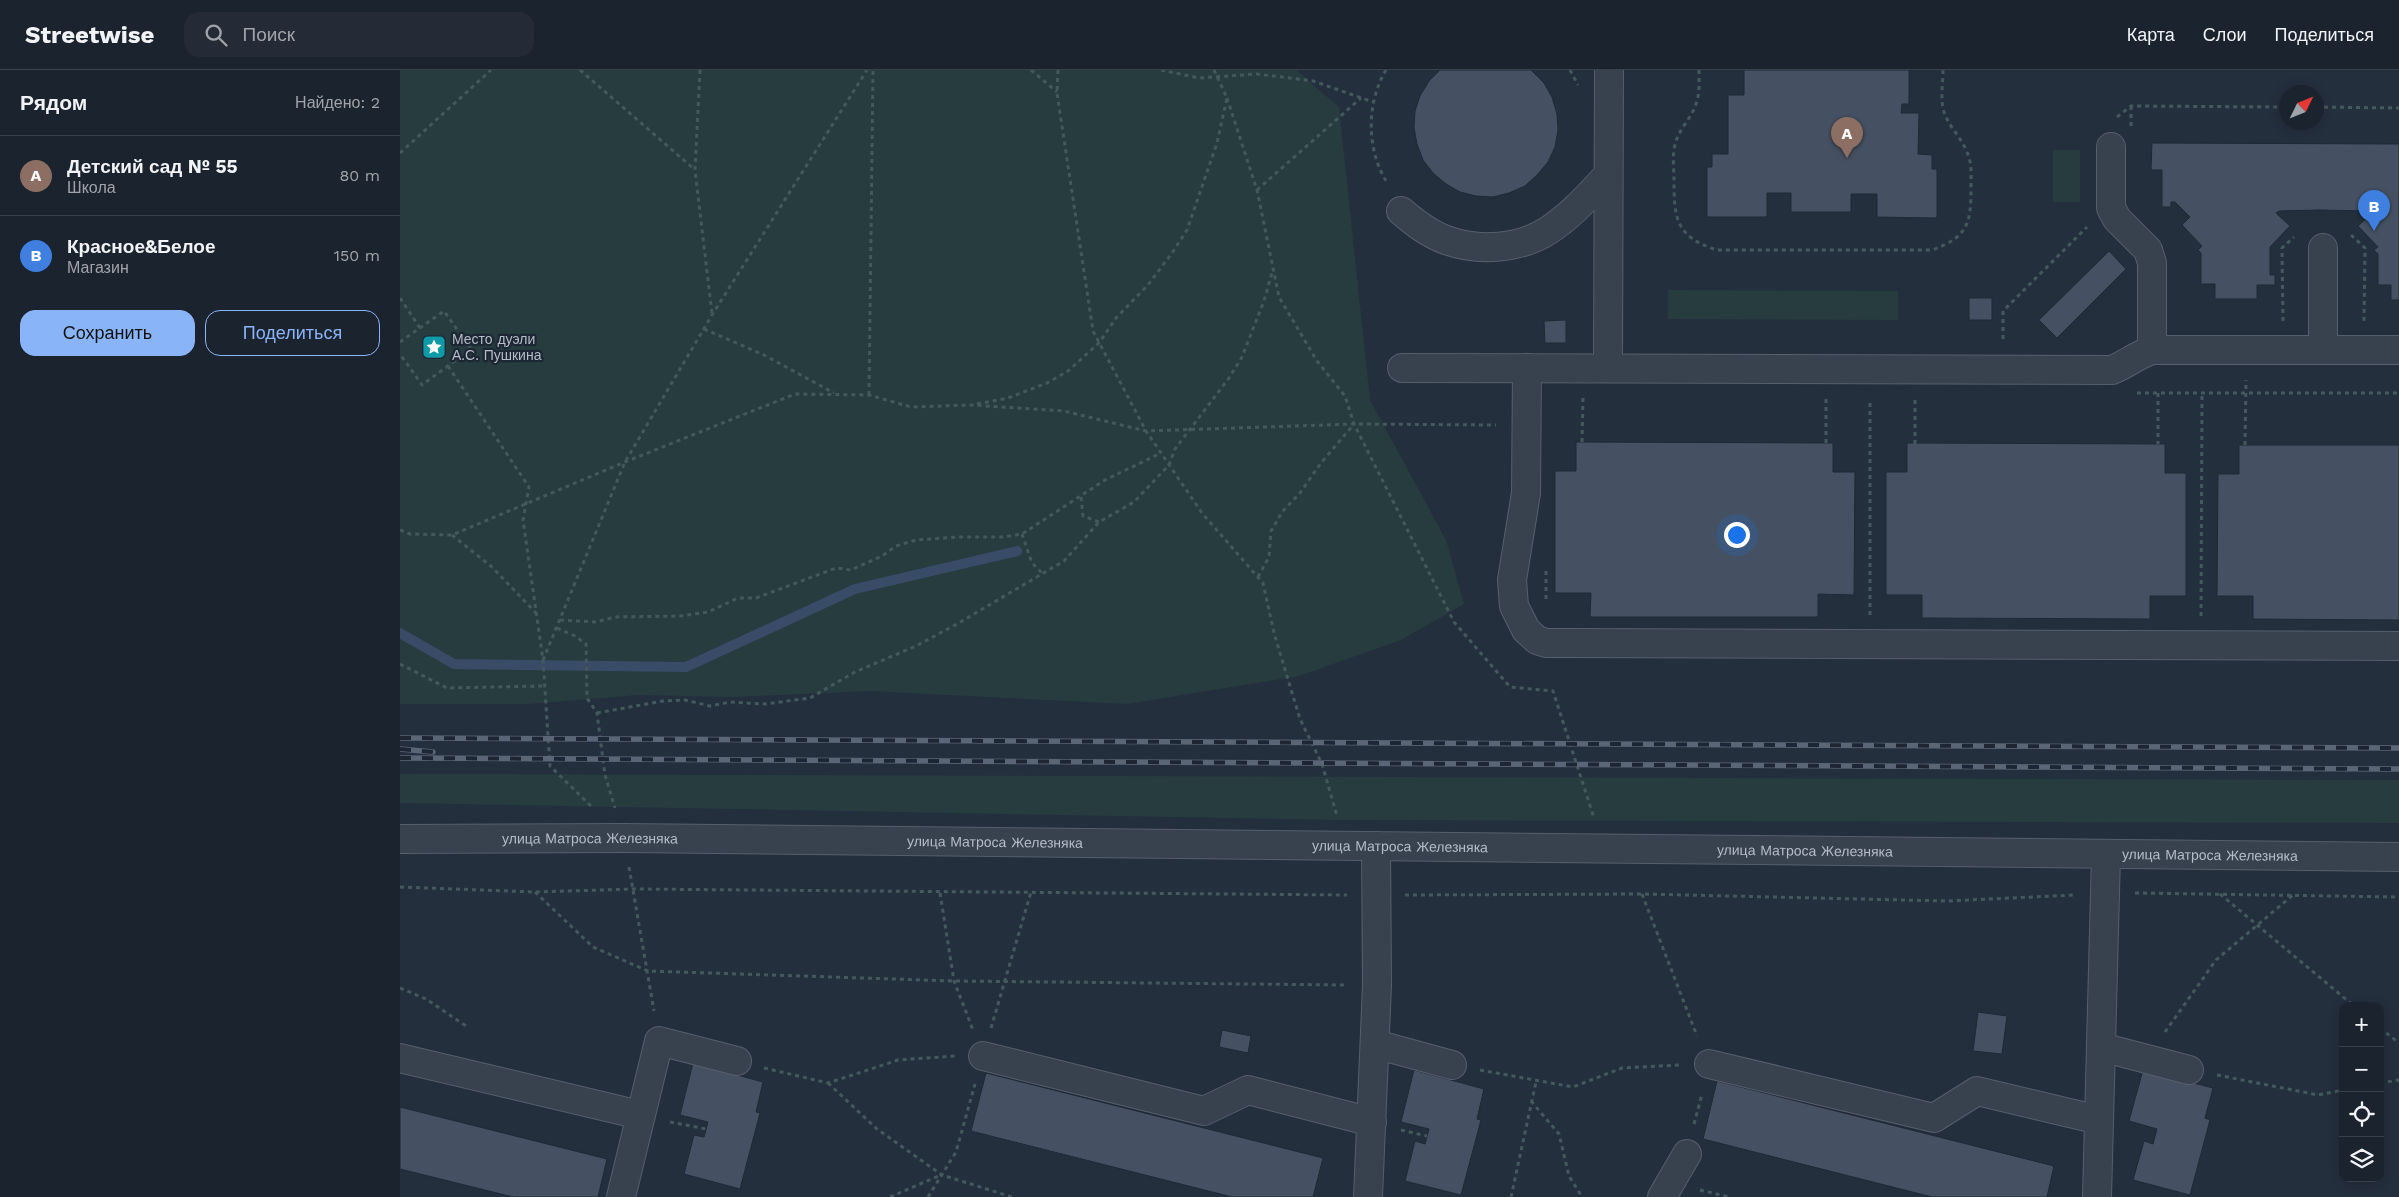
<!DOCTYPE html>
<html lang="ru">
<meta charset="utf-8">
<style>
:root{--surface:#1b232e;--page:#242b36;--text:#f1f3f6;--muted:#a0a4aa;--line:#39404a;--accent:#8ab4f8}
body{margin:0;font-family:"Work Sans",sans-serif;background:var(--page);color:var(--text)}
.controls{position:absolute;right:15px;bottom:15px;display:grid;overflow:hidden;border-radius:10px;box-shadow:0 2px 12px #0003}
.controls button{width:45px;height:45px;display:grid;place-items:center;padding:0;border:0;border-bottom:1px solid var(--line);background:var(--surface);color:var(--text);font:25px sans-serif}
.compass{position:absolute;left:1879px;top:15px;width:45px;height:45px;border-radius:50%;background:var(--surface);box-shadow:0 2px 12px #0003;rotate:47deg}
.you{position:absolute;left:1336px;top:464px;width:18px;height:18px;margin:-12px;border:4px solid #fff;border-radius:50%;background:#1a73e8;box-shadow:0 0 0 8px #1a73e833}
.badge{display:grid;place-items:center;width:32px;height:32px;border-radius:50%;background:var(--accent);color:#fff;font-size:16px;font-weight:700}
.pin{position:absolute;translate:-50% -41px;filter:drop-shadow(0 1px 2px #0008)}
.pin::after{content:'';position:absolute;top:26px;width:18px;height:15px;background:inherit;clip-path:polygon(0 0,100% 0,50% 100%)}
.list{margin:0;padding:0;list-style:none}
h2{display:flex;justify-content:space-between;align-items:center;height:65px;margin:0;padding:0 20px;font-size:21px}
h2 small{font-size:16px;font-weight:400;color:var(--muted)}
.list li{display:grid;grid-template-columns:32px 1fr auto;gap:15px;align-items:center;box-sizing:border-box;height:80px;padding:0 20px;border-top:1px solid var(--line)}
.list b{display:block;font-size:19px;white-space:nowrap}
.list p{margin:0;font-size:16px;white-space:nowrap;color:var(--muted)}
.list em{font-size:16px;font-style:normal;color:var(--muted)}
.actions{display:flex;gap:10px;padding:15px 20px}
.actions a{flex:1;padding:11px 0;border:1px solid var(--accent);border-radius:15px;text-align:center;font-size:18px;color:var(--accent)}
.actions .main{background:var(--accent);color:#111}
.icon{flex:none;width:28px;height:28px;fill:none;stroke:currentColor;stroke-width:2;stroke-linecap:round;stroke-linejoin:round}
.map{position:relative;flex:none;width:1999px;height:1127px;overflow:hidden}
header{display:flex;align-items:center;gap:30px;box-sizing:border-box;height:70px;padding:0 25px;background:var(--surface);border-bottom:1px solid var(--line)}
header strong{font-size:24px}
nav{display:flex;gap:28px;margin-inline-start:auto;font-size:18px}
.search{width:350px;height:45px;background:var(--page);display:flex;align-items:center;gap:12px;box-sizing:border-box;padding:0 18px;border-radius:15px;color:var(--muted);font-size:19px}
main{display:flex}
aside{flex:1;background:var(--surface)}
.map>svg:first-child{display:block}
.green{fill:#263c3f}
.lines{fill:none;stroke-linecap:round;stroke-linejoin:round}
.stream{stroke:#394c67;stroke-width:10}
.building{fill:#455162;stroke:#1f2835}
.minor-casing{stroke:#565f6c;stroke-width:30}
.path{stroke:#44595c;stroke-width:3;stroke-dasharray:4 4;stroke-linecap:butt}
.minor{stroke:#38414e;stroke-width:28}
.rail-casing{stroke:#5a6575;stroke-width:5.5}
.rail{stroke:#1d2633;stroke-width:4;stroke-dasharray:11;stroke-linecap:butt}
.labels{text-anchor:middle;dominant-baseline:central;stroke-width:4.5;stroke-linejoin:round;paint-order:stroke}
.poi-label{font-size:14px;fill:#b4bcc9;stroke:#1d2633;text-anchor:start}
.street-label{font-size:14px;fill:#b4bcc9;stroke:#1d2633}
</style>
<header>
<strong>Streetwise</strong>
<div class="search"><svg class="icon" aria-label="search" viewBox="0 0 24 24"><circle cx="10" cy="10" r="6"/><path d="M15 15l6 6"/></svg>Поиск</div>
<nav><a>Карта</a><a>Слои</a><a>Поделиться</a></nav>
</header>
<main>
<aside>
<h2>Рядом<small>Найдено: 2</small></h2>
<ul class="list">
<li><span class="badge" style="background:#8d6e63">A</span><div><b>Детский сад № 55</b><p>Школа</p></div><em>80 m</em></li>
<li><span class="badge" style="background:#3f7fe0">B</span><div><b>Красное&amp;Белое</b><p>Магазин</p></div><em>150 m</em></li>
</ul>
<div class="actions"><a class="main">Сохранить</a><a>Поделиться</a></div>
</aside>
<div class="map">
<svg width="1999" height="1127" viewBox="0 0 1999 1127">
<rect width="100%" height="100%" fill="#242f3e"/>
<g class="green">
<polygon points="0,0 896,0 939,37 970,330 1046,470 1064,534 1001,570 899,606 727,634 470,621 333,627 238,625 129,634 0,634"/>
<rect x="1653" y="80" width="27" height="52"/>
<polygon points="1268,220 1498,221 1498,250 1268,249"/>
<polygon points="0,704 1999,710 1999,753 938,750 0,733"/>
</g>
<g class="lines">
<polyline class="stream" points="0,563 54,594 286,597 455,519 617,481"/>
</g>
<g class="building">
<polygon points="1040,0 1131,0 1144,13 1152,27 1157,44 1158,60 1155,77 1148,92 1137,105 1125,116 1109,123 1093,127 1076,126 1060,122 1046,114 1033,103 1023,90 1017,74 1014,58 1015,41 1020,26 1029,11"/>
<polygon points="1344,0 1509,0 1509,34 1502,34 1501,43 1519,43 1518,84 1532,85 1532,99 1537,99 1537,148 1477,147 1477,124 1451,124 1451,142 1391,142 1391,123 1367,123 1367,147 1307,147 1307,97 1312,97 1312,84 1328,84 1328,25 1344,25"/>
<polygon points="1752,73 1999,74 1999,230 1991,230 1991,215 1978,215 1978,184 1974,180 1978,177 1958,156 1971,144 1968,141 1920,140 1879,141 1876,143 1890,156 1870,177 1870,205 1875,205 1875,215 1857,215 1857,229 1815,229 1815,214 1801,214 1801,183 1798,180 1802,176 1782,155 1790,147 1775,132 1771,132 1771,137 1762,137 1762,100 1751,100"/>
<polygon points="1709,181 1726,199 1657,268 1639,250"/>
<rect x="1569" y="228" width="23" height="22"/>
<polygon points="1166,250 1166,273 1145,273 1144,251"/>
<polygon points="1176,372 1433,373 1433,402 1455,402 1454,525 1418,524 1418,547 1190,547 1191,523 1155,523 1155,401 1176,401"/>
<polygon points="1507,373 1765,374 1765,403 1786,403 1786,526 1750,526 1750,549 1522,548 1522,525 1486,525 1486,402 1507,402"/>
<polygon points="1839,375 1999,375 1999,550 1853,549 1853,526 1817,526 1818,404 1839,404"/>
<polygon points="1578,942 1607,946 1602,984 1573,981"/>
<polygon points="822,960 851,966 848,983 819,977"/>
<polygon points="293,993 363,1012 356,1042 360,1043 340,1119 284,1104 294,1065 304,1067 308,1052 280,1045"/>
<polygon points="1014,1000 1084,1019 1077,1049 1081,1050 1061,1125 1005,1111 1015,1071 1025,1074 1029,1059 1001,1052"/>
<polygon points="1743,1000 1813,1018 1805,1048 1810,1050 1790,1125 1733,1110 1744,1071 1753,1074 1757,1059 1729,1051"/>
<polygon points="586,1003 923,1088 913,1127 832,1127 571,1061"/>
<polygon points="1317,1011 1654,1096 1647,1127 1532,1127 1303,1069"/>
<polygon points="0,1037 207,1089 198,1127 113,1127 0,1099"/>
</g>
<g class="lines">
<g class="minor-casing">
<g id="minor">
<polyline points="1711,77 1711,138 1717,149 1748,180 1752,193 1752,280"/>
<path d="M1001 141C1015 153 1029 164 1046 170 1079 182 1120 179 1149 160 1172 145 1190 124 1208 105"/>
<polyline points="1923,280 1923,178"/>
<path d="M1002 298 1712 300C1727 294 1737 285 1752 280H1999"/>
<polyline points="1127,298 1126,423 1112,510 1114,536 1126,560 1137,570 1146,573 1173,573 1999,576"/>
<polyline points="1208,298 1209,0"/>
<path id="s1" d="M0 769 224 768 1999 787"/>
<polyline points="975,974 1052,995"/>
<polyline points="1701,977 1789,1000"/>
<polyline points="583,986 804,1041 848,1020 972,1052"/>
<polyline points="0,988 240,1045"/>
<polyline points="1309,994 1534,1048 1577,1021 1699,1050"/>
<polyline points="221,1127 259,971 337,991"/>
<polyline points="968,1127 977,915 976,776"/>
<polyline points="1262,1127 1287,1084"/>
<polyline points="1697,1127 1706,785"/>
</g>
</g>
<g class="path">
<polyline points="180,0 294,99"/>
<polyline points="300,0 295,100 312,244"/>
<polyline points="631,0 657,22"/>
<polyline points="658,0 657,23 693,261 746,361 802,443 863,513 874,563 900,649 922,694 937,746"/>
<polyline points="761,0 799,8 857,4 913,11 973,32"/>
<path d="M986 0C966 33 966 81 988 114"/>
<polyline points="1170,0 1178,15"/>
<path d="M1299 0C1299 11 1300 23 1296 34 1291 49 1278 60 1275 75 1272 86 1274 99 1274 110 1274 149 1276 167 1317 180H1532C1569 167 1571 152 1571 116 1571 104 1572 93 1567 82 1561 67 1549 57 1544 42 1540 30 1543 13 1543 0"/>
<polyline points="827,28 857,120 879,227 917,291 945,326 954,354 1054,552 1110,617 1153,621 1194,748"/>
<polyline points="1916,37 1999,38"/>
<polyline points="1717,47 1731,36 1886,37"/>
<polyline points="1731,56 1731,37"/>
<polyline points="0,83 91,0"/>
<polyline points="857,120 961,28"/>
<polyline points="1951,165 1965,178 1964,251"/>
<polyline points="0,228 20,258"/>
<polyline points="1883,251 1882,178 1894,167"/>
<polyline points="304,259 364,285 434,323"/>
<polyline points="1603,269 1603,241 1687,157"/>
<polyline points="0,272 44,241 71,279 22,315 0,284"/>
<polyline points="48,296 129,417 123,450 143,590 150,696 193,738"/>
<polyline points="1737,323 1999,323"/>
<polyline points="1758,323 1758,374"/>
<polyline points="469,325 473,0"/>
<polyline points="577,334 608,328 647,313 668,301 699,273 716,248 748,215 772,183 787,160 817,73 827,28 814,0"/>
<polyline points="1182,372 1183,328"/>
<polyline points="1426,373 1426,329"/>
<polyline points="1515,374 1515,330"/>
<polyline points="1845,375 1846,310"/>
<polyline points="681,427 683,446 699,452"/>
<polyline points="0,460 10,464 52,465 225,392 395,324 469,325 511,337 572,335 664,341 746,361 954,354 1096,355"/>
<polyline points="622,464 632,493 642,503"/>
<polyline points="52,465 92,497 136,543"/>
<polyline points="858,507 869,487 871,461 882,442 900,423 921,393 954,354"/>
<polyline points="1146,529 1146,500"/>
<polyline points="1470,545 1470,329"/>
<polyline points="1801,546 1802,323"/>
<polyline points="160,550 196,552 215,547 280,546 308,542 338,528 356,528 436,498 451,500 482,486 496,476 516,470 558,467 603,467 622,464 705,410 761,383"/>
<polyline points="157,558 175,566 186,574 187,628 197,643 205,705 215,738"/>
<polyline points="143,590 225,392 312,245 467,0"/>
<polyline points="0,594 47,618 144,616"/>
<polyline points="197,643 263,631 285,630 310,636 330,632 365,634 410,628 455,602 516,576 557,554 664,491 699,452 734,432 769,395 775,379 829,308 842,287 864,231 873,199"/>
<polyline points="229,797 254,941"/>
<polyline points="0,817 135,822 233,819 947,825"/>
<polyline points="135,822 193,877 248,901 554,911 946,915"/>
<polyline points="540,823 554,911 573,960"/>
<polyline points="1735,823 1999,827"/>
<polyline points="1242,824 1297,966"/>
<polyline points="1820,824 1954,936"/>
<polyline points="1005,825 1242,824 1547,831 1674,825"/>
<polyline points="0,918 26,929 66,956"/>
<polyline points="591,958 631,822"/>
<polyline points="1980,958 1999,973"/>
<polyline points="1765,962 1816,890 1893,825"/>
<polyline points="364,998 428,1013 498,990 555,986"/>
<polyline points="1080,1000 1173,1017 1222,998 1279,995"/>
<polyline points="1817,1005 1918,1025 1943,1020"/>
<polyline points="428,1013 477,1059 542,1105 612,1127"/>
<polyline points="1980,1013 1999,1010"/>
<polyline points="1131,1031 1159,1064 1169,1106 1182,1127"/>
<polyline points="270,1052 306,1059"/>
<polyline points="1294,1054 1302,1024"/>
<polyline points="1001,1060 1027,1066"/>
<polyline points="1300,1120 1329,1127"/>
<polyline points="490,1127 541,1105"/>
<polyline points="528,1127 556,1082 575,1014"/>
<polyline points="1111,1127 1136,1012"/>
</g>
<use href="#minor" class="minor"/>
<g class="rail-casing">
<g id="rail">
<polyline points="0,668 1999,678"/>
<polyline points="0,679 33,682"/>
<polyline points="0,688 1999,699"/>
</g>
</g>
<use href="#rail" class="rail"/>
</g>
<defs>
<g id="sight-square" transform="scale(1.25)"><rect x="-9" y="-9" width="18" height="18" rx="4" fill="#0f9aa8" stroke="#1d2633"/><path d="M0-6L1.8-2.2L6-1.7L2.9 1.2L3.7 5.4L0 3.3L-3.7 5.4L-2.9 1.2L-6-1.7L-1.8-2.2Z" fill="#fff"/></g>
</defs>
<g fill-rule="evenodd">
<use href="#sight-square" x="34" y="277"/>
</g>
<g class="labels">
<g class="poi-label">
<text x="52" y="269">Место дуэли<tspan x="52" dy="16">А.С. Пушкина</tspan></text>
</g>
<g class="street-label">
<text stroke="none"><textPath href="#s1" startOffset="190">улица Матроса Железняка</textPath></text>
<text stroke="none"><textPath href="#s1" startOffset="595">улица Матроса Железняка</textPath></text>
<text stroke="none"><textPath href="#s1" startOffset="1000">улица Матроса Железняка</textPath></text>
<text stroke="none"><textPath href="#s1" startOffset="1405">улица Матроса Железняка</textPath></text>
<text stroke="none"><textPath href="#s1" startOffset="1810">улица Матроса Железняка</textPath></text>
</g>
</g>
</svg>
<div class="controls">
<button>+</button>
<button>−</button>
<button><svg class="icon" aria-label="locate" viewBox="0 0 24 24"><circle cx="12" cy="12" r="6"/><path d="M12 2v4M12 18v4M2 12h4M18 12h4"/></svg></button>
<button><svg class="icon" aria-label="layers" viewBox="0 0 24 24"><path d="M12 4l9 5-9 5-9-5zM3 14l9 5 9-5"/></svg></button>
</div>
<svg class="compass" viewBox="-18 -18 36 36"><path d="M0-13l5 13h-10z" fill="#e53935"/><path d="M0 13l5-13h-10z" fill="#a0a4aa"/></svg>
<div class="you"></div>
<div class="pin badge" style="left:1447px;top:88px;background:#8d6e63">A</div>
<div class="pin badge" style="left:1974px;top:161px;background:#3f7fe0">B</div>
</div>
</main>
